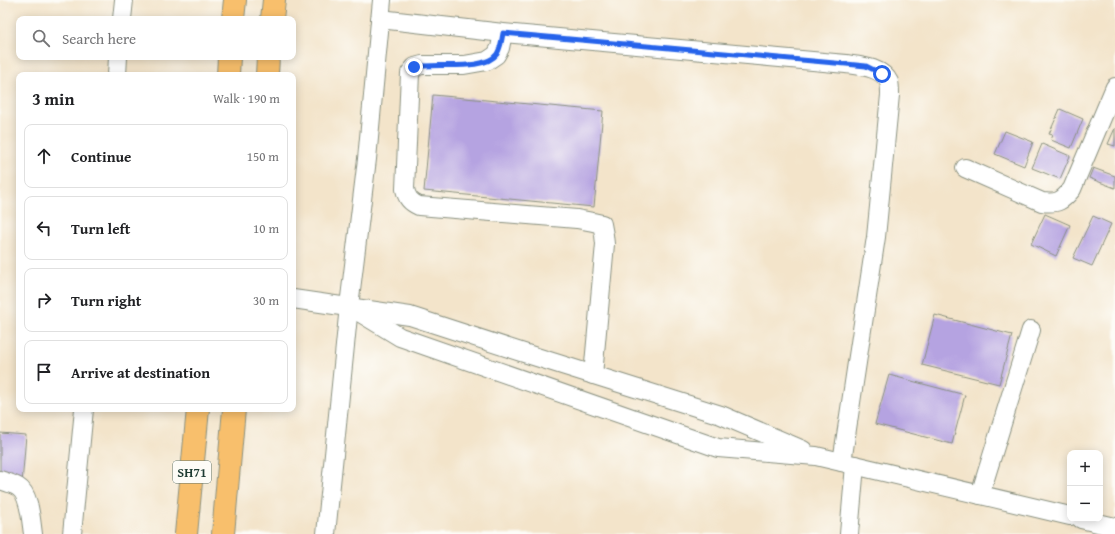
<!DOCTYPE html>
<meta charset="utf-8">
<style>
:root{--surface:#fff;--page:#f6f6f6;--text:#202124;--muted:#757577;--line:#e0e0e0}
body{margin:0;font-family:"Gentium Book Plus",serif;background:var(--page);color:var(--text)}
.controls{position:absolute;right:12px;bottom:12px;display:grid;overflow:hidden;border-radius:8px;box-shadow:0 2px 10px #0003}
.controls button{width:36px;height:36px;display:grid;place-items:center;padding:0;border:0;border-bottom:1px solid var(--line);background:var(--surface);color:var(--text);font:20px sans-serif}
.stop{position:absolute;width:12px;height:12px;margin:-9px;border:3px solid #2563eb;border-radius:50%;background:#fff}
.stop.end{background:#2563eb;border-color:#fff;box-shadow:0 1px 4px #0008}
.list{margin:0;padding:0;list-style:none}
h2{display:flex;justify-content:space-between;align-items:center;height:52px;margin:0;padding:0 16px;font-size:17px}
h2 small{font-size:13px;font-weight:400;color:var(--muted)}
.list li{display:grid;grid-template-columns:26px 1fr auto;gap:12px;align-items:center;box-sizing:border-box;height:64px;margin:0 8px 8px;padding:0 8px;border:1px solid var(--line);border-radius:8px}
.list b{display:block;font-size:15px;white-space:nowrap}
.list em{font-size:13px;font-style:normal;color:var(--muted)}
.icon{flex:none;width:22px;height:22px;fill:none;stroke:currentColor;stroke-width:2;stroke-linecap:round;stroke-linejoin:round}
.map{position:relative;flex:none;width:1115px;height:534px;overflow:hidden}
.search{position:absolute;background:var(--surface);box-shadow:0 2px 10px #0003;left:16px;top:16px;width:280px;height:44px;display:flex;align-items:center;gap:10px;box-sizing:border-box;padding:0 14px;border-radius:8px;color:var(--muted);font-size:15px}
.panel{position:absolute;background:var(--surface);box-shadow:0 2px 10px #0003;left:16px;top:72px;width:280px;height:340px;border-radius:8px}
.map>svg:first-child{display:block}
.building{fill:#b5a3e1}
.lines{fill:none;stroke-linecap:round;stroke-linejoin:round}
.minor-casing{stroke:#89907f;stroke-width:20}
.major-casing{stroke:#89907f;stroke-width:24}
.minor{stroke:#fff;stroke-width:18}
.major{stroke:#f8bf6c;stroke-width:22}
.route{stroke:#2563eb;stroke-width:5}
.labels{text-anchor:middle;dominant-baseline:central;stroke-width:4;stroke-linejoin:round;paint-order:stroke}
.shield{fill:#fdfcf7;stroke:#62766e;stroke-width:1}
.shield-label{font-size:13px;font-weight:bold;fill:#1f3d34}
</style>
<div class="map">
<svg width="1115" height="534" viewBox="0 0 1115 534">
<rect width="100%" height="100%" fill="#fdfcf7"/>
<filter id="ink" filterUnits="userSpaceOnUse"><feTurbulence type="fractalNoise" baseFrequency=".025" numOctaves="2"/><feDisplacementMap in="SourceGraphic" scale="8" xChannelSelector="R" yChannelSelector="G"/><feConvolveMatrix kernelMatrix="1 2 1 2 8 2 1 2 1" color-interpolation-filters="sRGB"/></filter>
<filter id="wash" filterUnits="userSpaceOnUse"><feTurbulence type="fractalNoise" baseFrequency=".012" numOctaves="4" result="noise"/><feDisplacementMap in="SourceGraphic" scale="16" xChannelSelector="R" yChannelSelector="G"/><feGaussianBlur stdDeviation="0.9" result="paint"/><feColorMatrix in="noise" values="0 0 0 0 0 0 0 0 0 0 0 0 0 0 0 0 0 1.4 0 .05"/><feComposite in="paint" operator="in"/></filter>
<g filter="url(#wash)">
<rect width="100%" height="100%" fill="#f3e4ca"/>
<g id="blocks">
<g class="building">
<polygon points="433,95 603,111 594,207 424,191"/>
<polygon points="1060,109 1083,119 1071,148 1051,140 1053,135 1049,134"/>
<polygon points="1115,128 1115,146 1108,144"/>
<polygon points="1005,131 1033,142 1024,166 995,154"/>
<polygon points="1042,144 1070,156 1060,179 1032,168"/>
<polygon points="1093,168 1115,176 1115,188 1089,178"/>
<polygon points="1045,214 1070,225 1056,256 1031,244"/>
<polygon points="1093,216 1111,224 1092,266 1073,258"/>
<polygon points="935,315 1012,335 999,384 922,365"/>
<polygon points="889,375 965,395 952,444 875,424"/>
<polygon points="0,433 26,435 22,484 0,482"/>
</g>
</g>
</g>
<g filter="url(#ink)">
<use href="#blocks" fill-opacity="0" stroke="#89907f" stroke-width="1"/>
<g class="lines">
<g class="minor-casing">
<g id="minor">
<polyline points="122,19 124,0"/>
<path d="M380 19 503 33 846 64C861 66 882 67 889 82 890 86 890 91 890 95L876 237 842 462"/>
<path d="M503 33 500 48 496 55 487 61 464 65H422L415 67 410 73 405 189C407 198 410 202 419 206L577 219 593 222 602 224 604 235 605 244 593 375"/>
<polyline points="117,75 118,57"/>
<path d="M965 168 1042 202C1058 204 1062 201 1072 189L1115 87"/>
<polyline points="293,299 410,316 527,354 721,415 803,450"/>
<polyline points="349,306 400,337 718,448 816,456 1070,516"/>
<path d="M0 480C6 482 13 484 18 487 30 494 31 521 33 534"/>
<polyline points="980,495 1031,330"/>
<polyline points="1081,519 1115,527"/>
<polyline points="72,534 84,409"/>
<polyline points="326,534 349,306 367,159 382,0"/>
<polyline points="849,534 855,465"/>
</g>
</g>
<g class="major-casing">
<g id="major">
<polyline points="233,19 235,0"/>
<polyline points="272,19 274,0"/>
<polyline points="228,75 229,57"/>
<polyline points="267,75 268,57"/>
<polyline points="186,534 198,409"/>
<polyline points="223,534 234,409"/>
</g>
</g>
<use href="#minor" class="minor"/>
<use href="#major" class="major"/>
</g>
</g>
<g class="lines" filter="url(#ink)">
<path class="route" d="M414 67C435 62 484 72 497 54 501 47 502 40 503 33L846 64 866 66 882 74"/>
</g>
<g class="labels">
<rect class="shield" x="173" y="461" width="38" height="22" rx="3"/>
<g class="shield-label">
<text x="192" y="472">SH71</text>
</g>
</g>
</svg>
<div class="controls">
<button>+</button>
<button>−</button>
</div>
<div class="stop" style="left:882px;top:74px"></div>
<div class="stop end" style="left:414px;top:67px"></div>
<div class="search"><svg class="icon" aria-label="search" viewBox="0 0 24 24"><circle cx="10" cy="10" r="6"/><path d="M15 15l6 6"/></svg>Search here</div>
<section class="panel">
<h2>3 min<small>Walk · 190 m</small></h2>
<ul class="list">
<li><svg class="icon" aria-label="ahead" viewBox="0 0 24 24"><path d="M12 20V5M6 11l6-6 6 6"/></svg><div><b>Continue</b></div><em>150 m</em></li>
<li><svg class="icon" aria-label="left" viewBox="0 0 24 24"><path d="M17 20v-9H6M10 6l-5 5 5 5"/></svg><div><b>Turn left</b></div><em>10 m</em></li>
<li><svg class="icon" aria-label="right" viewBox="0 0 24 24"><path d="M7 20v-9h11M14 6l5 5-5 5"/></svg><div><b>Turn right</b></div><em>30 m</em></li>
<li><svg class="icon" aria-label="arrive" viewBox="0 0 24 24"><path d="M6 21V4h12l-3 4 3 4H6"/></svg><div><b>Arrive at destination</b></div></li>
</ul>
</section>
</div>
